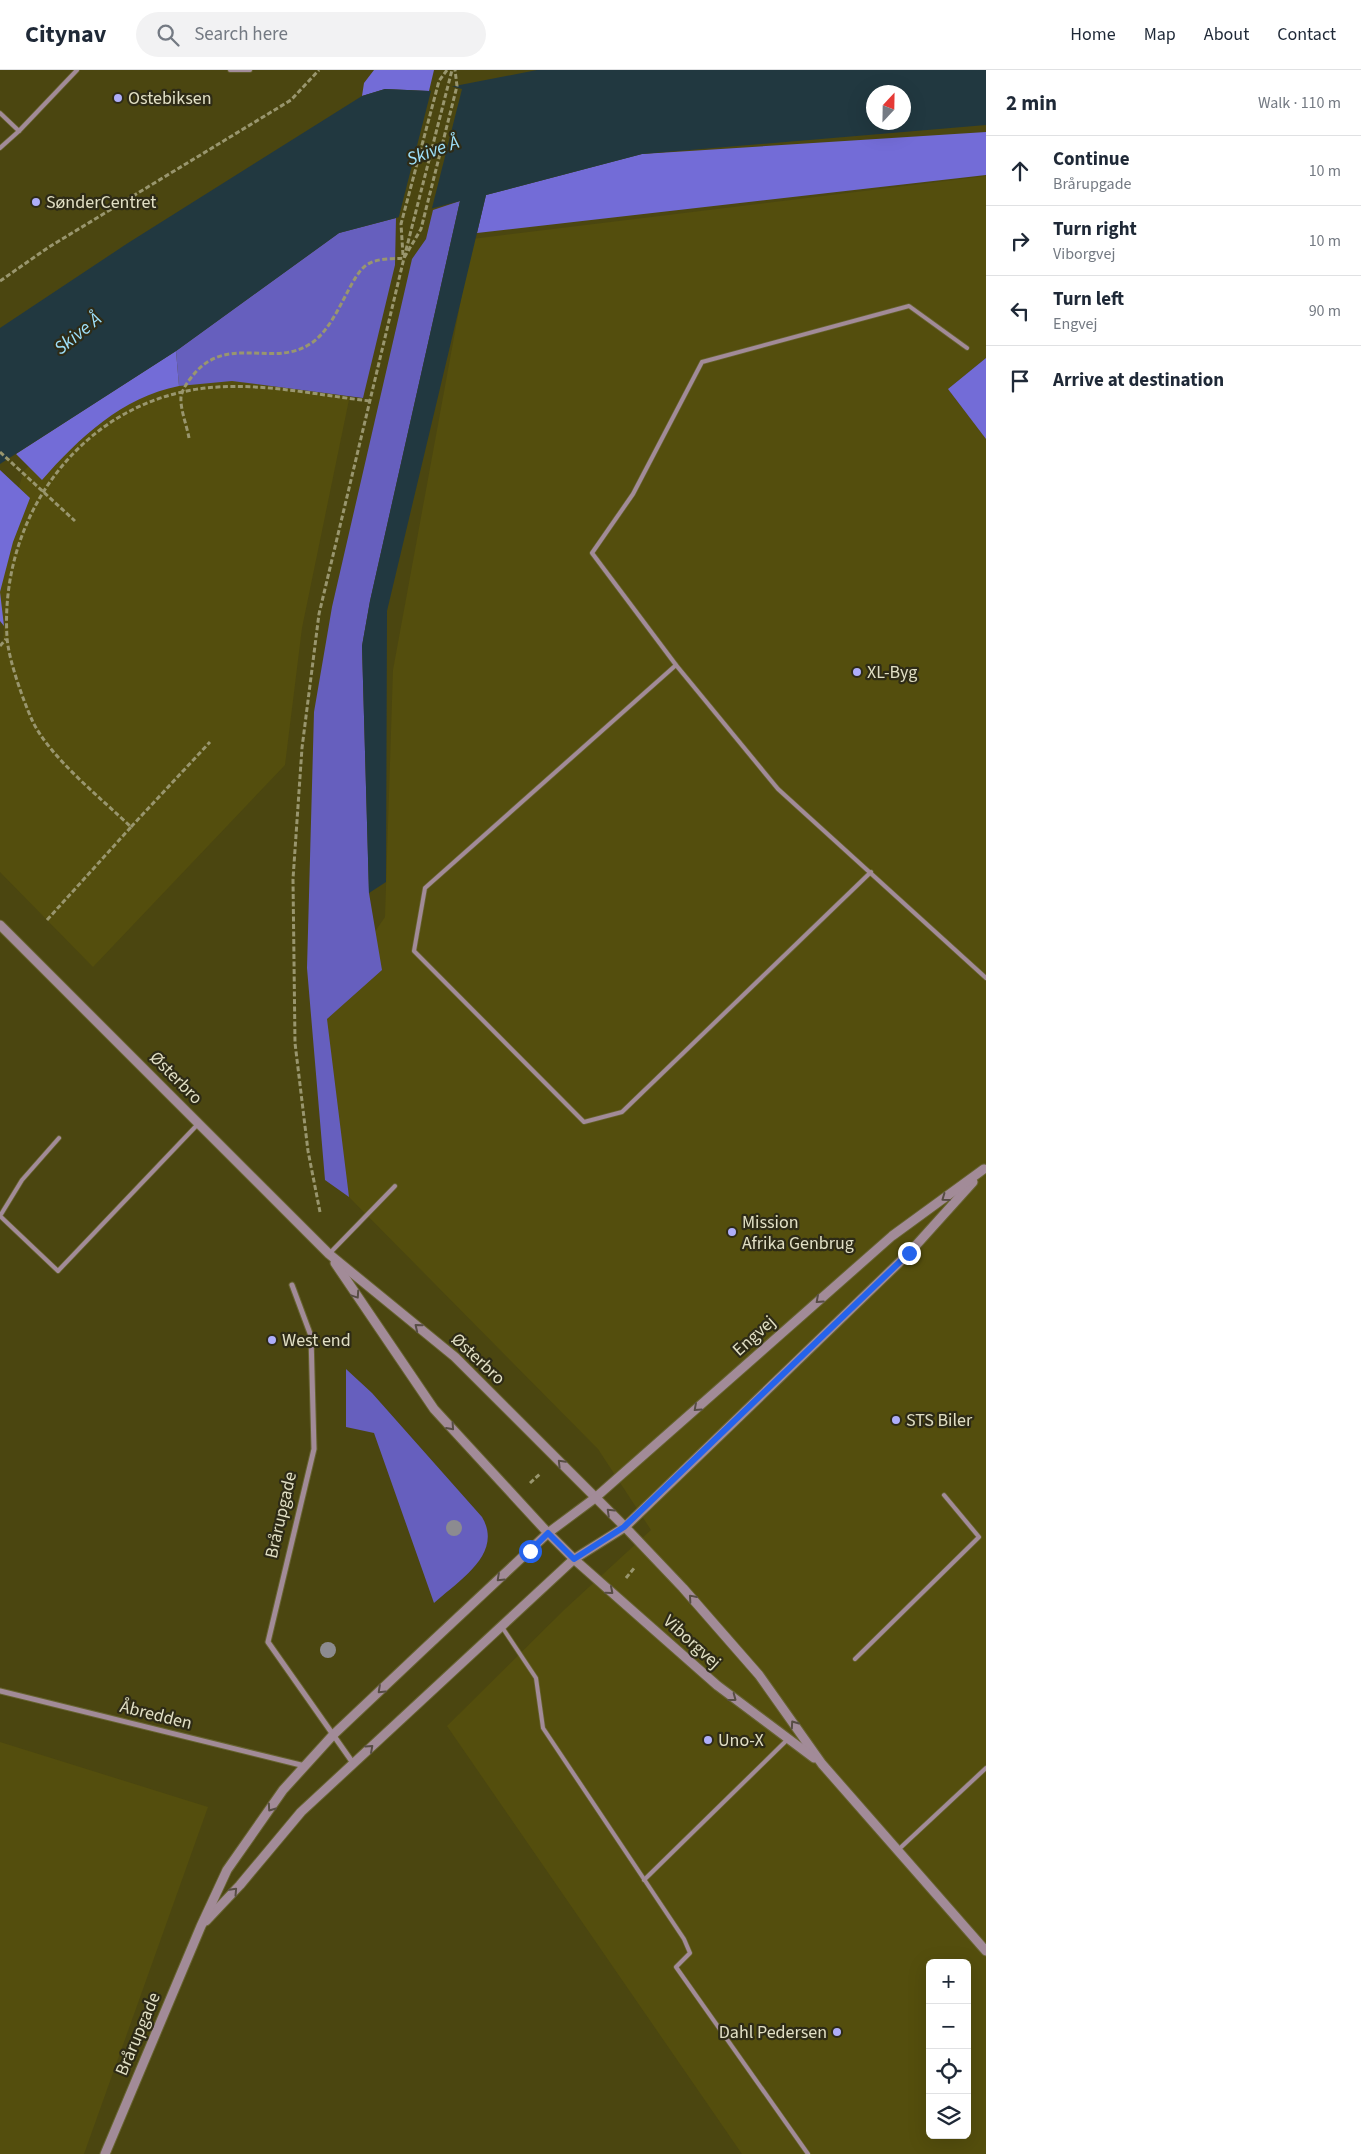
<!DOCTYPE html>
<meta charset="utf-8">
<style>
:root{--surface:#fff;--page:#f2f2f3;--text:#1f2937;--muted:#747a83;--line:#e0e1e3}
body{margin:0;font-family:"Source Sans 3",sans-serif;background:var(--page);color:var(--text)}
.controls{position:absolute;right:15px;bottom:15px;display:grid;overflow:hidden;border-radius:8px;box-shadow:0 5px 20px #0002}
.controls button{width:45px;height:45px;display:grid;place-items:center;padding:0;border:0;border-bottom:1px solid var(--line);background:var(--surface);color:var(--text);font:25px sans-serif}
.compass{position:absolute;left:866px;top:15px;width:45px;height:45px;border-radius:50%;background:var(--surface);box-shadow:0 5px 20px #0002;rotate:22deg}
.stop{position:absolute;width:15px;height:15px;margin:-11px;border:4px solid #2563eb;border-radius:50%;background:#fff}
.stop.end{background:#2563eb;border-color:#fff;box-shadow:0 1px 5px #0008}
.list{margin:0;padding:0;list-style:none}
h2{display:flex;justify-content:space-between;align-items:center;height:65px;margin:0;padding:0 20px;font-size:21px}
h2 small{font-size:16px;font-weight:400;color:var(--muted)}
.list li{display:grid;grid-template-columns:32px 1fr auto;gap:15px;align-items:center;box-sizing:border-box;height:70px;padding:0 20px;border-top:1px solid var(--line)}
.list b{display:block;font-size:19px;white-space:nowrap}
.list p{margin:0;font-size:16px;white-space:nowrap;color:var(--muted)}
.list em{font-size:16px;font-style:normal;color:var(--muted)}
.icon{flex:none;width:28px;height:28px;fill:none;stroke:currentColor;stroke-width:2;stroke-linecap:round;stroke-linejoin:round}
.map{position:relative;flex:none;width:986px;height:2084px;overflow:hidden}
header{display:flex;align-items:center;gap:30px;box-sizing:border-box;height:70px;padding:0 25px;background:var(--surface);border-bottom:1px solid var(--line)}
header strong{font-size:24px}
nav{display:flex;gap:28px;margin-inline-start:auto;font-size:18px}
.search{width:350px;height:45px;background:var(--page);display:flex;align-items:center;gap:12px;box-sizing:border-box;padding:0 18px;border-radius:28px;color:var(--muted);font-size:19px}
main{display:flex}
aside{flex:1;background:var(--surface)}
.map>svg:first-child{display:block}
.built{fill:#544e0d;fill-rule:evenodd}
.green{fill:#665fbe}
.forest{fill:#736cd7}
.water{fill:#213840;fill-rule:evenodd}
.pier{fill:#4b4610}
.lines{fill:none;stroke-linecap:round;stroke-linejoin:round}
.service-casing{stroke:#666230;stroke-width:5.5}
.minor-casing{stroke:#666230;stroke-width:7}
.tertiary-casing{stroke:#666230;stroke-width:11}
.path{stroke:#99966e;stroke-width:3;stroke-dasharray:5 2.5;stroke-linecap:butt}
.service{stroke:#a28b98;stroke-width:4}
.minor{stroke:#a28b98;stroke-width:5}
.tertiary{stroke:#a28b98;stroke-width:9}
.tree{fill:#8c8b90}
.oneway{stroke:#574d44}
.route{stroke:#2563eb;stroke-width:6}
.poi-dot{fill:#aeaefa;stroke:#2e2b16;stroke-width:2}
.labels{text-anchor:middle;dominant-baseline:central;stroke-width:4.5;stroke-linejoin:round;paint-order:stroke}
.poi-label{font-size:18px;fill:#e1dfc4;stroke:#2e2b16;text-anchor:start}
.street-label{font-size:18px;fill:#e1dfc4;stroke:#2e2b16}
.water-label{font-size:19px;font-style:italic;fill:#9fe1fb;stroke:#2e2b16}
</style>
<header>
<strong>Citynav</strong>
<div class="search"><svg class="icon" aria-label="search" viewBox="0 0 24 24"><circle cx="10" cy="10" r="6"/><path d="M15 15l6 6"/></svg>Search here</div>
<nav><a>Home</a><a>Map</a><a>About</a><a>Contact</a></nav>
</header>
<main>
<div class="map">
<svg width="986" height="2084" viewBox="0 0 986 2084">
<rect width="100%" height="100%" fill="#4b4610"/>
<g class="built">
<path d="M986 106V288L948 319 986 369V2084H742L447 1656 564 1540 651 1460 598 1379 349 1127 314 951 385 847 393 600 472 169ZM930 1893H967V2065H930Z"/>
<polygon points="227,300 351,320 302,558 285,695 93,897 0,802 0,577 3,574 4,556 0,551 0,467 4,464 24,401 70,353 150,308"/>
<polygon points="0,1672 208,1737 84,2084 0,2084"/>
</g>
<g class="green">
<polygon points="460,131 370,531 362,576 369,823 382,900 327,949 349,1127 325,1110 307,898 314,642 332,537 412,189 426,169 433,140"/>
<polygon points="396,148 395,195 363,328 232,311 179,316 176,281 339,163"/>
<path d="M346 1299 372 1323 482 1447C504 1484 458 1511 434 1533L374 1363 346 1357Z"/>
</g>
<g class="forest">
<polygon points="374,0 434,0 429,21 385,19 362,26 364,13"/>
<polygon points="986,62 986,105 477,163 486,125 642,84"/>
<path d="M176 281 179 316C122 327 79 368 42 410L16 384Z"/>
<polygon points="986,288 986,369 948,319"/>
<polygon points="0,400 30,428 13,472 0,522 4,556 0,551"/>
</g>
<path class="water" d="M537 0H986V55L642 84 486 125 387 541 386 812 369 823 362 576 370 531 460 131 339 163 176 281 0 394V258L128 173 362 26 385 19 429 21ZM874 22H904V52H874Z"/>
<polygon class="pier" points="447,15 462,19 431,142 398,150 432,17"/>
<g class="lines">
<g class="service-casing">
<g id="service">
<polyline points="230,0 250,0"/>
<polyline points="0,43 19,61"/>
<polyline points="0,78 19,61 77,0"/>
<polyline points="967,278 909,236 702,292 633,424 592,483 676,595 778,719 986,908"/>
<polyline points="676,595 425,818 414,881 584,1052 622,1042 871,802"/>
<polyline points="59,1068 22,1110 0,1146 58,1201 198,1054"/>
<polyline points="329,1184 395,1116"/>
<polyline points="502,1557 536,1608 543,1658 684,1869 690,1883 676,1897 808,2084"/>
<polyline points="855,1589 979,1467 944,1425"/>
<polyline points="898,1780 986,1698"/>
<polyline points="644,1810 788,1669"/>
</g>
</g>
<g class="minor-casing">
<g id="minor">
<polyline points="292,1215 311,1266 314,1379 268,1572 353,1693"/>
<polyline points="0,1621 305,1696"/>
</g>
</g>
<g class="tertiary-casing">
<g id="tertiary">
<polyline points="0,855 329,1184 455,1287 625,1457 683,1518 759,1605 822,1694 986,1881"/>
<polyline points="335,1193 434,1339 548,1463 574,1489 718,1616 814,1688"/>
<polyline points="206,1851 240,1815 301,1742 574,1489 625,1457 909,1183 973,1112"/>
<polyline points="105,2084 201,1856 227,1800 283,1720 333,1665 423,1580 548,1463 595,1428 892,1166 984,1099"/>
</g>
</g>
<g class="path">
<polyline points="403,185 401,154 439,11 447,0"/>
<polyline points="0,211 49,177 291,30 319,0"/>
<path d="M189 368C187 356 180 339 181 327 182 319 189 310 194 304 228 264 273 298 310 274 339 256 350 201 370 193 380 188 393 189 404 188L421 159 457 16 455 0"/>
<polyline points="0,382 75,451"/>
<polyline points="0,576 6,569"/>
<polyline points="131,757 210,672"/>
<path d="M47 850 131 757C102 729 49 687 32 650 23 630 8 588 7 567 0 454 71 347 182 322 244 308 308 324 370 331"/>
<polyline points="320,1142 308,1081 295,973 293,809 302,678 319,544 404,188 452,0"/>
<polyline points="530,1413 540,1404"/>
<polyline points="626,1508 635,1497"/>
</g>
<use href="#service" class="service"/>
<use href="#minor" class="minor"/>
<use href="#tertiary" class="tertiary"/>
</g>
<g class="tree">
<circle cx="454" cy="1458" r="8"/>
<circle cx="328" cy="1580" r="8"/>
</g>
<defs><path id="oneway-chevron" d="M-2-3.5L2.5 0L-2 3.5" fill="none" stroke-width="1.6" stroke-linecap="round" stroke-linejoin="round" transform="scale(1.25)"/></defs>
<g class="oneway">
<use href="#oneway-chevron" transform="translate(945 1128) rotate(144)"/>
<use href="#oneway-chevron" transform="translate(356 1225) rotate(56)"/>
<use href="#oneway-chevron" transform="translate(819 1230) rotate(138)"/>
<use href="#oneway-chevron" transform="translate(418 1257) rotate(-141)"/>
<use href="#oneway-chevron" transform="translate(697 1338) rotate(138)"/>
<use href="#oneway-chevron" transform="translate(451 1357) rotate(48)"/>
<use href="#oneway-chevron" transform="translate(561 1393) rotate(-134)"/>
<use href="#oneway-chevron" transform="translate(610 1442) rotate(-136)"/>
<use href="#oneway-chevron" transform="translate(500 1508) rotate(137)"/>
<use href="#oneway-chevron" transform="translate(610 1521) rotate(41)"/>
<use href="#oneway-chevron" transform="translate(692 1528) rotate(-131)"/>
<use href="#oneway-chevron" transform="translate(381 1620) rotate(137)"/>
<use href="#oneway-chevron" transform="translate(733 1628) rotate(37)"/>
<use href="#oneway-chevron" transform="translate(794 1654) rotate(-125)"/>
<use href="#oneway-chevron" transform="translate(370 1678) rotate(-42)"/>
<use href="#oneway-chevron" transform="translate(271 1738) rotate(125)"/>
<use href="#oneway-chevron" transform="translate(234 1821) rotate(-47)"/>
</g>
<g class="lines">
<polyline class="route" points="530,1481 548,1463 574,1489 624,1457 909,1183"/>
</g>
<g class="poi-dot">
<circle cx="118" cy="28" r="5"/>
<circle cx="36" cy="132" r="5"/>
<circle cx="857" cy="602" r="5"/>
<circle cx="732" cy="1162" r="5"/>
<circle cx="272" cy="1270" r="5"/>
<circle cx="896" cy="1350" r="5"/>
<circle cx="708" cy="1670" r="5"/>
<circle cx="837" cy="1962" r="5"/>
</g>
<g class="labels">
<g class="poi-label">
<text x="128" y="28">Ostebiksen</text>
<text x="46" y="132">SønderCentret</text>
<text x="867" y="602">XL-Byg</text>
<text x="742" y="1152">Mission<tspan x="742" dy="21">Afrika Genbrug</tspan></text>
<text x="282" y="1270">West end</text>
<text x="906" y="1350">STS Biler</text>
<text x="718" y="1670">Uno-X</text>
<text x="827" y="1962" text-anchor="end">Dahl Pedersen</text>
</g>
<g class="street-label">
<text transform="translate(176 1008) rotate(45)">Østerbro</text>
<text transform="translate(754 1266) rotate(-42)">Engvej</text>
<text transform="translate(478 1289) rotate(43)">Østerbro</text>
<text transform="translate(281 1445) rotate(-77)">Brårupgade</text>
<text transform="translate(692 1572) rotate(42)">Viborgvej</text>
<text transform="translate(156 1645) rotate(14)">Åbredden</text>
<text transform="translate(138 1964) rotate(-67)">Brårupgade</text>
</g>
<g class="water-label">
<text transform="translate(433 81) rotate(-20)">Skive Å</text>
<text transform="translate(78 264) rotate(-39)">Skive Å</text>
</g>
</g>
</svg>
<div class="controls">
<button>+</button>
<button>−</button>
<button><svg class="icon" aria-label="locate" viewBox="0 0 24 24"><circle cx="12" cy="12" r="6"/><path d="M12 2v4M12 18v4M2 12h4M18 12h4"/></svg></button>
<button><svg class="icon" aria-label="layers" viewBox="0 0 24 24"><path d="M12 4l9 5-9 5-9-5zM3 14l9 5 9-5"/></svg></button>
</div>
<svg class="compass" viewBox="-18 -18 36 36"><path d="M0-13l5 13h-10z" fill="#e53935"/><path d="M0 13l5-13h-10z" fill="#747a83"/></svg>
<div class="stop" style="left:530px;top:1481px"></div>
<div class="stop end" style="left:909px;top:1183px"></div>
</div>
<aside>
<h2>2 min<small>Walk · 110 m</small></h2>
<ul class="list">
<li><svg class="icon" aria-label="ahead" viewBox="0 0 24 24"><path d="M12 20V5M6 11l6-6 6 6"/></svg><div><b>Continue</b><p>Brårupgade</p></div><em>10 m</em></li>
<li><svg class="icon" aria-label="right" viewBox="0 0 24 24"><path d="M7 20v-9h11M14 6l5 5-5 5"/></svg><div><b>Turn right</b><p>Viborgvej</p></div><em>10 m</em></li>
<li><svg class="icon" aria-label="left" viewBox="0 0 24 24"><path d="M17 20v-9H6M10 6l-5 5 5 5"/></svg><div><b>Turn left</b><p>Engvej</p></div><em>90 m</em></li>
<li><svg class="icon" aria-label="arrive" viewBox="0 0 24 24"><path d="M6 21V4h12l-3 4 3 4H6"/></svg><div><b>Arrive at destination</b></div></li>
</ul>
</aside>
</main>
